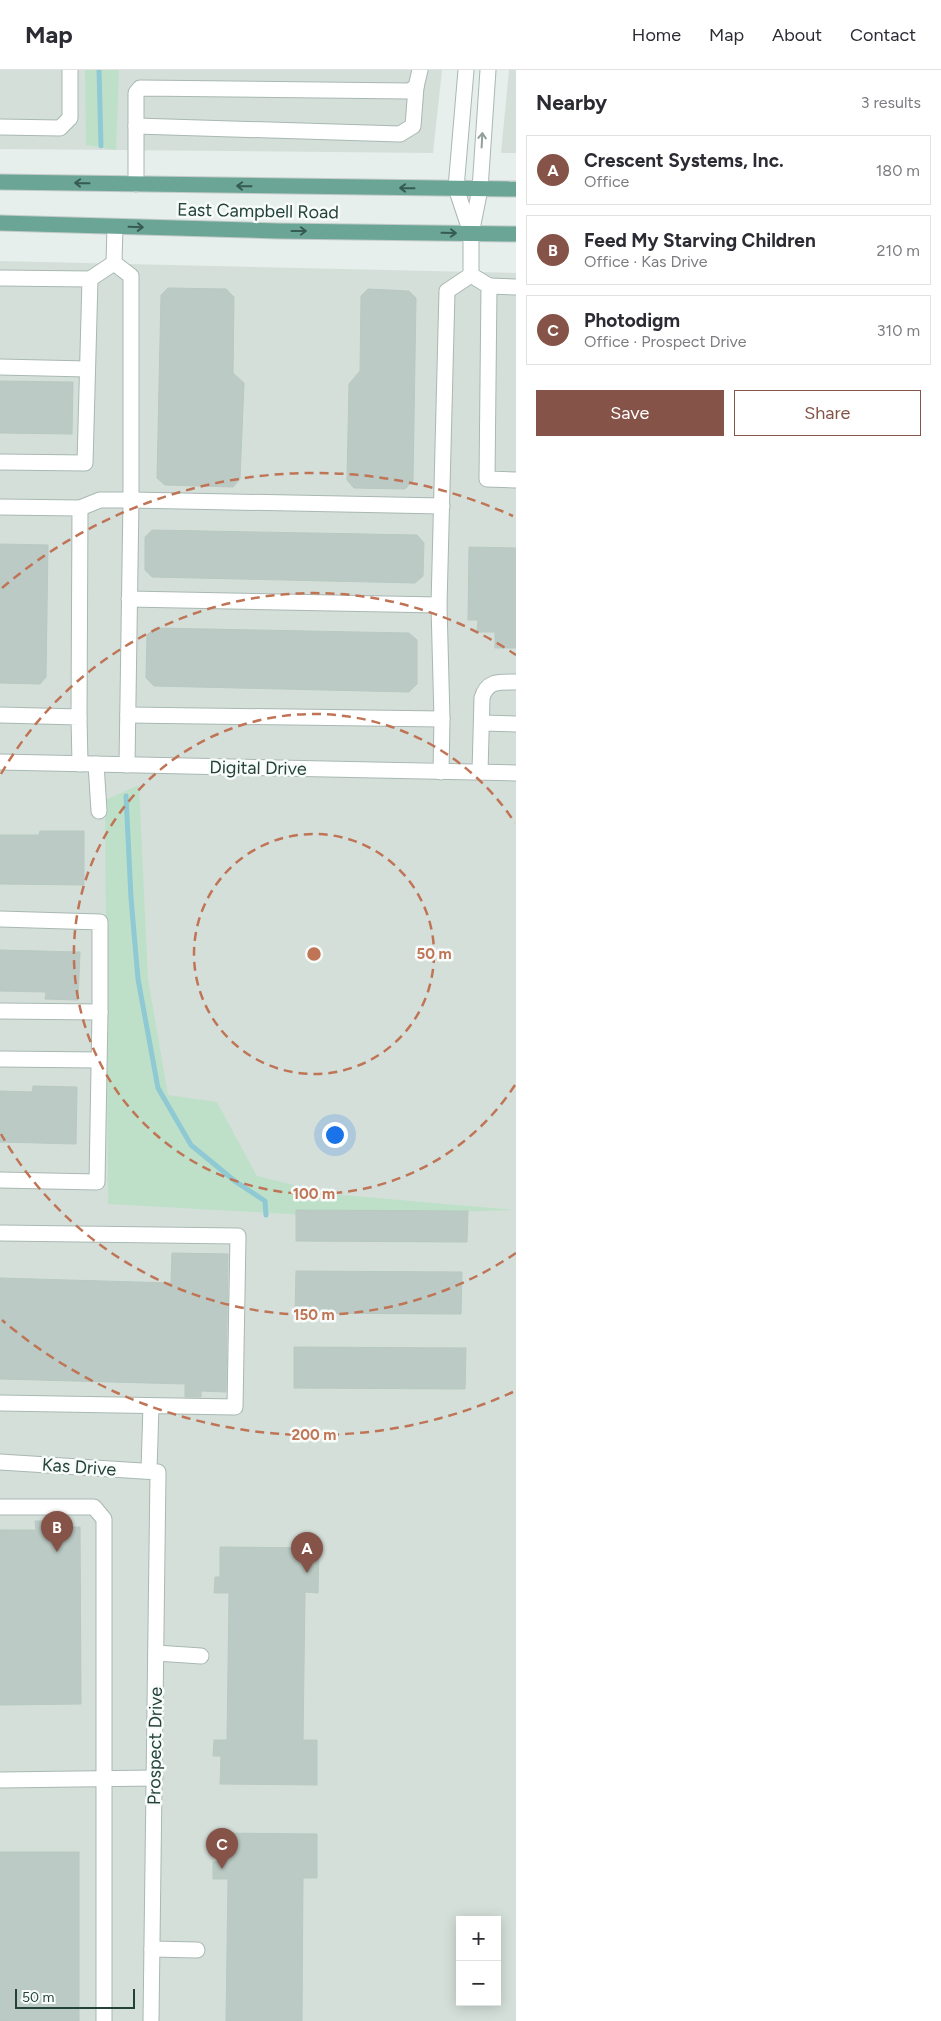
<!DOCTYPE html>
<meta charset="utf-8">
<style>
:root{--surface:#fff;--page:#f2f2f3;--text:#2b2b33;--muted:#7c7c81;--line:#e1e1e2;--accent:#855347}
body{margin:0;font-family:Figtree,sans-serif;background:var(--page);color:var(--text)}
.controls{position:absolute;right:15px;bottom:15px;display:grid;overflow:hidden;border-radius:0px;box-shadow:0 2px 12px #0003}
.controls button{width:45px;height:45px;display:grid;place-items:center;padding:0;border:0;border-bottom:1px solid var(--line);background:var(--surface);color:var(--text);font:25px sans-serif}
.scale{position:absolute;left:15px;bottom:12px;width:120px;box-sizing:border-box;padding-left:5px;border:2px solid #24423a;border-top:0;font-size:14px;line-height:18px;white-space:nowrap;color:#24423a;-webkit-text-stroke:4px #f7fbf9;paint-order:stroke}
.you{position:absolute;left:334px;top:1064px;width:18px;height:18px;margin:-12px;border:4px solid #fff;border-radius:50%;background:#1a73e8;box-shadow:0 0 0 8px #1a73e833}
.badge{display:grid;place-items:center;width:32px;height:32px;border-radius:50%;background:var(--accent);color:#fff;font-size:16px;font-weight:700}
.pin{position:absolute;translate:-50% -41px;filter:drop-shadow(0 1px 2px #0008)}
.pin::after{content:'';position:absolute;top:26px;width:18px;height:15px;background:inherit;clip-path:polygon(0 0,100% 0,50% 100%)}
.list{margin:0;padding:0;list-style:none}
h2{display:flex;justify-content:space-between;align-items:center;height:65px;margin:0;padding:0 20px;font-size:21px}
h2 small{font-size:16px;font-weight:400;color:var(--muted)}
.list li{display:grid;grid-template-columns:32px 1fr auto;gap:15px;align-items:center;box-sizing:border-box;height:70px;margin:0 10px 10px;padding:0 10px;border:1px solid var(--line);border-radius:0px}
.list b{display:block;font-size:19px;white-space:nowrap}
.list p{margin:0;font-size:16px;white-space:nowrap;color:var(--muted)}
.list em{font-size:16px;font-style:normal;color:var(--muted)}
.actions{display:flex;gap:10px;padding:15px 20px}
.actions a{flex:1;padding:11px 0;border:1px solid var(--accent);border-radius:0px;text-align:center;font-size:18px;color:var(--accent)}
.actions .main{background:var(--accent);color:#fff}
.map{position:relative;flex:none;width:516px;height:1951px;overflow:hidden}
header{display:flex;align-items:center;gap:30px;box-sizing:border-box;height:70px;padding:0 25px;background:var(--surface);border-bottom:1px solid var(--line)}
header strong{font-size:24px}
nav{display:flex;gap:28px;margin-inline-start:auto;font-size:18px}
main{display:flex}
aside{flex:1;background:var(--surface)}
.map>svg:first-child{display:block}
.built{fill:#d4dfda;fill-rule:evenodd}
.green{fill:#bfe0c8}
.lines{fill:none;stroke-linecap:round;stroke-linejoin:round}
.stream{stroke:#8ec9d4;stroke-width:5}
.building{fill:#bbcac4;stroke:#b8c9c2}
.minor-casing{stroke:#a8b8b2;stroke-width:17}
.major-casing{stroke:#c2cac8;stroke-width:17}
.minor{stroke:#fff;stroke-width:15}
.major{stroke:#6aa596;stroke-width:15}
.oneway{stroke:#92a09c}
.oneway2{stroke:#365b51}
.ring{fill:none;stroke:#c07456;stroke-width:2.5;stroke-dasharray:9 6}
.labels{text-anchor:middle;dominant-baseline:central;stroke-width:5;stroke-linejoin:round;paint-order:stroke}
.street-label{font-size:18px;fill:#24423a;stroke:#f7fbf9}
.centre{fill:#c07456;stroke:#f7fbf9;stroke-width:2.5}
.ring-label{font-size:15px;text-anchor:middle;font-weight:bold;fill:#c07456;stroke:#f7fbf9;stroke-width:5;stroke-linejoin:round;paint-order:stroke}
</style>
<header>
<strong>Map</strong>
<nav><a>Home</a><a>Map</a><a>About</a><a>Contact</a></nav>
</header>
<main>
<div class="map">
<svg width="516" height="1951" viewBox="0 0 516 1951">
<rect width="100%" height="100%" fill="#e6efeb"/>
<g class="built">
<polygon points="0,0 442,0 433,83 0,79"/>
<polygon points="509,0 516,0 516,83 501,83"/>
<path d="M0 191 516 203V1951H0ZM460 1850H497V1932H460Z"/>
</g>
<g class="green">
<polygon points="85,0 119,0 116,80 86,75"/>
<polygon points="139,715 148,909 168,1025 217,1032 257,1106 331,1124 516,1140 324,1146 108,1134 105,730"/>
</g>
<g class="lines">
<g class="stream">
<polyline points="99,0 101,76"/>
<polyline points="126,726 131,828 138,909 158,1018 191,1075 236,1112 265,1131 266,1145"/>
</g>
</g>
<g class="building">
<polygon points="168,218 226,219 234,227 233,303 244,313 240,409 233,417 165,415 157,408 161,225"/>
<polygon points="368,219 409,221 416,228 413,411 405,419 354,418 347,410 349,314 360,301 361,226"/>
<polygon points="0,311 73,312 72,364 0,363"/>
<polygon points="152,460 417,465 424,473 423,506 415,513 152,507 145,500 145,467"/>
<polygon points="0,474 48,475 46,607 40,614 0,613"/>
<polygon points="469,477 516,478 516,578 495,578 495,562 477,562 478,550 468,550"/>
<polygon points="155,558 409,563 417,570 417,614 409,622 154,616 146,608 147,565"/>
<polygon points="40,761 84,761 84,815 0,814 0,765 39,765"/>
<polygon points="0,880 80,882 78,930 45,929 46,922 0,921"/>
<polygon points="33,1016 77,1017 76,1074 0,1072 0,1021 32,1022"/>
<polygon points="296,1140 468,1141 467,1172 296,1171"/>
<polygon points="172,1183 228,1184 226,1322 201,1321 201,1327 185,1327 185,1314 0,1309 0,1208 171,1213"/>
<polygon points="296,1201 462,1202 461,1244 295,1243"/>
<polygon points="294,1277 466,1278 465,1319 294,1318"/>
<polygon points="35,1451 53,1451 53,1457 80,1457 81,1634 0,1635 0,1460 36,1460"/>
<polygon points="220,1477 319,1478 318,1523 305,1522 303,1670 317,1670 317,1715 220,1714 221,1686 213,1686 214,1670 227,1670 229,1523 214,1523 215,1507 220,1507"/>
<polygon points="218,1763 317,1764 317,1808 303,1808 302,1951 226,1951 228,1809 213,1809 213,1792 218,1792"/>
<rect x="0" y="1782" width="79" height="169"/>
</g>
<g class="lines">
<g class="minor-casing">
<g id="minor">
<polyline points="466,0 456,118 471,163"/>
<polyline points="136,56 400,64 413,56 416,17"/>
<polyline points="0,57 60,58 70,48 70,0"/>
<polyline points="136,114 136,23 140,18 409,21 416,17 420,0"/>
<polyline points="115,157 114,193 131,206 131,430 127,695"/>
<polyline points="471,205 489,216 487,409 516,410"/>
<polyline points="0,208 90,209 85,393 0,392"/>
<polyline points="90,209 114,193"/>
<polyline points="489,216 516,217"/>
<polyline points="0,297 87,299"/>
<polyline points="0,437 80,438 79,647"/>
<polyline points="80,438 100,430 131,430 442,436"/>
<polyline points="129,529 439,535"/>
<polyline points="0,645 79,647 80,694"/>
<polyline points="128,645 442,649"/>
<polyline points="482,653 516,654"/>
<polyline points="0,692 516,703"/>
<polyline points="96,694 99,741"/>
<polyline points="441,702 442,649 439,535 447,221 471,205 471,164 480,119 488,0"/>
<path d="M480 702 482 628C487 610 500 612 516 612"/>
<polyline points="0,849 100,852 100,942"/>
<polyline points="0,941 100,942 97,1112 0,1110"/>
<polyline points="0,989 98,990"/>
<polyline points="0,1163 238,1166 235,1337 0,1333"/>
<polyline points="0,1392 158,1402 151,1951"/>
<polyline points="149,1401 151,1336"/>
<polyline points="0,1437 94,1437 104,1449 104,1951"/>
<polyline points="156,1583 201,1586"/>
<polyline points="0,1710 155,1708"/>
<polyline points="152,1879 197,1880"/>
</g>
</g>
<g class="major-casing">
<g id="major">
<polyline points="0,112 516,119"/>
<polyline points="0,153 278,161 516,164"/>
</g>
</g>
<use href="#minor" class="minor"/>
<use href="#major" class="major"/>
</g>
<defs><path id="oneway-shaft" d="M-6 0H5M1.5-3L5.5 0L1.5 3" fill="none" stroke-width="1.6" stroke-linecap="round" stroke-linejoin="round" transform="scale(1.25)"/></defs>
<use class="oneway" href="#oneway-shaft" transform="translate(482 70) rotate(-87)"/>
<g class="oneway2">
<use href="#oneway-shaft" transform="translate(82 113) rotate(-179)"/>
<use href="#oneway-shaft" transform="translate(244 116) rotate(-179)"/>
<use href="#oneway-shaft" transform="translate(407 118) rotate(-179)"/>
<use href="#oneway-shaft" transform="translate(136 157) rotate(2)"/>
<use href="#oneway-shaft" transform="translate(299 161)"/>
<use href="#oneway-shaft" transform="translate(449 163) rotate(1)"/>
</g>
<g class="ring">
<circle cx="314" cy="884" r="120"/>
<path d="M515 1015A240 240 0 1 1 515 753"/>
<path d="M516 1183A361 361 0 0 1 1 1064M1 704A361 361 0 0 1 516 585"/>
<path d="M513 1322A481 481 0 0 1 2 1250M2 518A481 481 0 0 1 513 446"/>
</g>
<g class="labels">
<g class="street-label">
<text transform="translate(258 141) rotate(1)">East Campbell Road</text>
<text transform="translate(258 698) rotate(1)">Digital Drive</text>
<text transform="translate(79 1397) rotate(4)">Kas Drive</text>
<text transform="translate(155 1676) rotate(-89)">Prospect Drive</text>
</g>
</g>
<circle cx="314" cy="884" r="8" class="centre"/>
<g class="ring-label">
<text x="434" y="889">50 m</text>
<text x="314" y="1129">100 m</text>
<text x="314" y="1250">150 m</text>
<text x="314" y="1370">200 m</text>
</g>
</svg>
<div class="controls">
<button>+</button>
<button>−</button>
</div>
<div class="scale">50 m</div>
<div class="you"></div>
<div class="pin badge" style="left:307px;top:1503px">A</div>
<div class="pin badge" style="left:57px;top:1482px">B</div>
<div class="pin badge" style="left:222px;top:1799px">C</div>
</div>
<aside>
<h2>Nearby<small>3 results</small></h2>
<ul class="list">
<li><span class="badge">A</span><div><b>Crescent Systems, Inc.</b><p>Office</p></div><em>180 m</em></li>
<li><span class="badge">B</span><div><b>Feed My Starving Children</b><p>Office · Kas Drive</p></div><em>210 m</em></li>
<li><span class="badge">C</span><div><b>Photodigm</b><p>Office · Prospect Drive</p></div><em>310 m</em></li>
</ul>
<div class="actions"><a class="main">Save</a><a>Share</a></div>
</aside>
</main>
